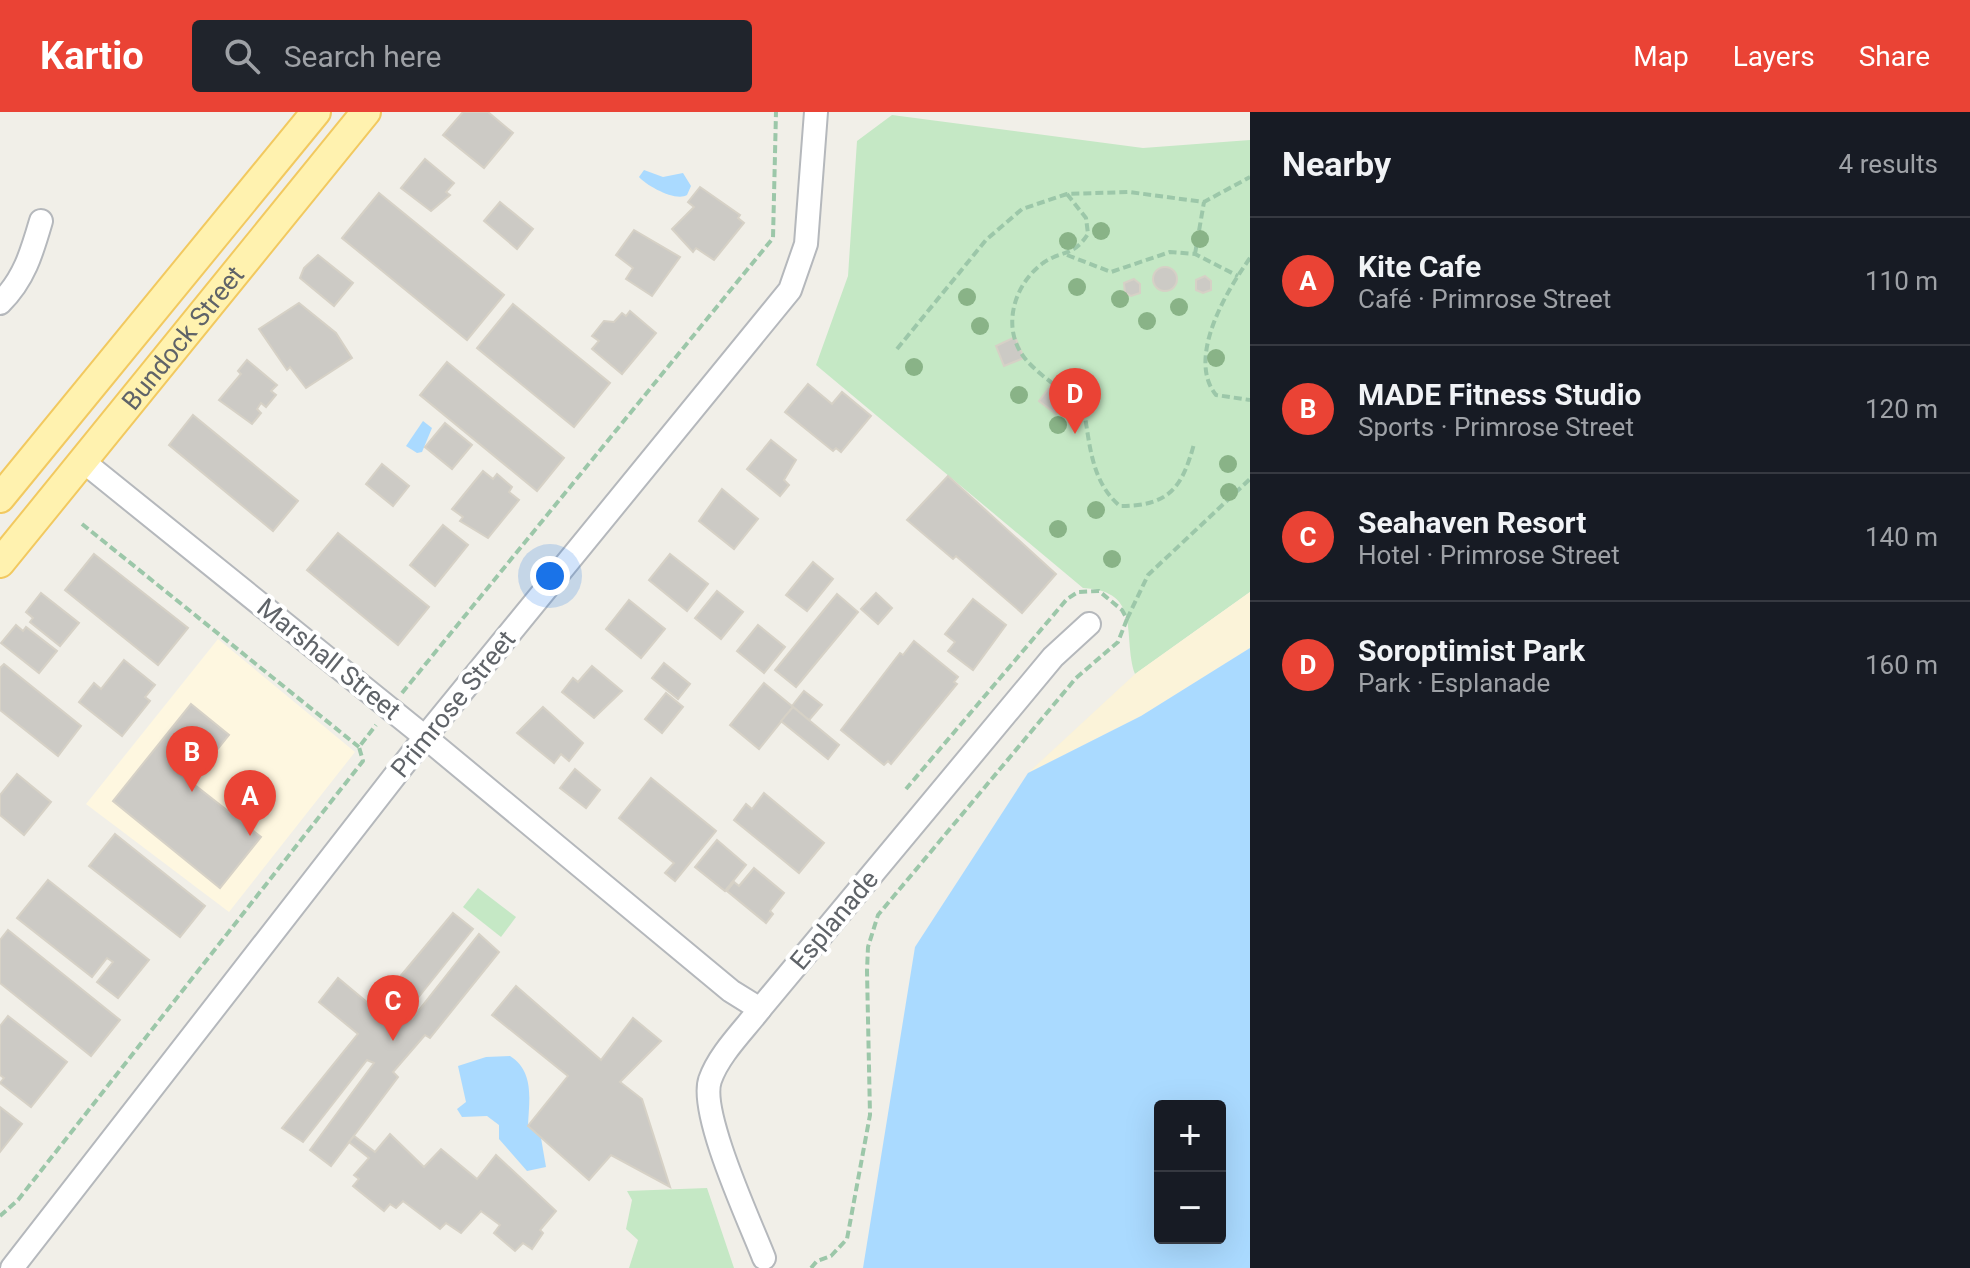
<!DOCTYPE html>
<meta charset="utf-8">
<style>
:root{--surface:#171b24;--page:#20242c;--text:#f1f3f6;--muted:#9ea1a6;--line:#363941;--accent:#ea4335}
body{margin:0;font-family:Roboto,sans-serif;background:var(--page);color:var(--text)}
.controls{position:absolute;right:24px;bottom:24px;display:grid;overflow:hidden;border-radius:8px;box-shadow:0 8px 32px #0002}
.controls button{width:72px;height:72px;display:grid;place-items:center;padding:0;border:0;border-bottom:2px solid var(--line);background:var(--surface);color:var(--text);font:40px sans-serif}
.you{position:absolute;left:550px;top:464px;width:28px;height:28px;margin:-20px;border:6px solid #fff;border-radius:50%;background:#1a73e8;box-shadow:0 0 0 12px #1a73e833}
.badge{display:grid;place-items:center;width:52px;height:52px;border-radius:50%;background:var(--accent);color:#fff;font-size:26px;font-weight:700}
.pin{position:absolute;translate:-50% -66px;filter:drop-shadow(0 2px 4px #0008)}
.pin::after{content:'';position:absolute;top:42px;width:28px;height:24px;background:inherit;clip-path:polygon(0 0,100% 0,50% 100%)}
.list{margin:0;padding:0;list-style:none}
h2{display:flex;justify-content:space-between;align-items:center;height:104px;margin:0;padding:0 32px;font-size:34px}
h2 small{font-size:26px;font-weight:400;color:var(--muted)}
.list li{display:grid;grid-template-columns:52px 1fr auto;gap:24px;align-items:center;box-sizing:border-box;height:128px;padding:0 32px;border-top:2px solid var(--line)}
.list b{display:block;font-size:30px;white-space:nowrap}
.list p{margin:0;font-size:26px;white-space:nowrap;color:var(--muted)}
.list em{font-size:26px;font-style:normal;color:var(--muted)}
.icon{flex:none;width:44px;height:44px;fill:none;stroke:currentColor;stroke-width:2;stroke-linecap:round;stroke-linejoin:round}
.map{position:relative;flex:none;width:1250px;height:1156px;overflow:hidden}
header{display:flex;align-items:center;gap:48px;box-sizing:border-box;height:112px;padding:0 40px;background:var(--accent);color:#fff}
header strong{font-size:38px}
nav{display:flex;gap:44px;margin-inline-start:auto;font-size:28px}
.search{width:560px;height:72px;background:var(--page);display:flex;align-items:center;gap:20px;box-sizing:border-box;padding:0 28px;border-radius:8px;color:var(--muted);font-size:30px}
main{display:flex}
aside{flex:1;background:var(--surface)}
.map>svg:first-child{display:block}
.commercial{fill:#fef7e0}
.green{fill:#c5e8c5}
.sand{fill:#fbf3d9}
.water{fill:#aadaff;fill-rule:evenodd}
.building{fill:#cccac5;stroke:#d6d1c6;stroke-width:2}
.lines{fill:none;stroke-linecap:round;stroke-linejoin:round}
.minor-casing{stroke:#b5b8bc;stroke-width:26}
.major-casing{stroke:#f2c960;stroke-width:32}
.path{stroke:#9cc7a9;stroke-width:4;stroke-dasharray:8 4;stroke-linecap:butt}
.minor{stroke:#fff;stroke-width:22}
.major{stroke:#fff2af;stroke-width:28}
.tree{fill:#89b387}
.labels{text-anchor:middle;dominant-baseline:central;stroke-width:8;stroke-linejoin:round;paint-order:stroke}
.street-label{font-size:26px;fill:#5f6368;stroke:#fff}
</style>
<header>
<strong>Kartio</strong>
<div class="search"><svg class="icon" aria-label="search" viewBox="0 0 24 24"><circle cx="10" cy="10" r="6"/><path d="M15 15l6 6"/></svg>Search here</div>
<nav><a>Map</a><a>Layers</a><a>Share</a></nav>
</header>
<main>
<div class="map">
<svg width="1250" height="1156" viewBox="0 0 1250 1156">
<rect width="100%" height="100%" fill="#f1efe8"/>
<polygon class="commercial" points="218,527 355,640 229,800 86,692"/>
<g class="green">
<path d="M892 3 1143 36 1250 28V480L1135 562C1122 525 1143 479 1083 476L816 253 848 164 857 29Z"/>
<polygon points="478,776 516,805 501,825 463,795"/>
<polygon points="707,1076 734,1156 629,1156 638,1128 626,1117 632,1088 627,1079"/>
</g>
<polygon class="sand" points="1250,480 1250,536 1141,604 1028,661 1135,562"/>
<g class="water">
<path d="M644 58 663 65 683 61 691 74 687 83C676 90 647 74 639 65Z"/>
<polygon points="423,309 432,316 422,340 417,341 406,334"/>
<path d="M1250 536V1156H863L915 835 1028 661 1141 604ZM1160 994H1220V1126H1160Z"/>
<path d="M510 944C535 960 529 988 528 1014L541 1026 546 1055 527 1059 499 1027V1013L487 1004 462 1005 457 997 466 990 458 954 486 945Z"/>
</g>
<g class="building">
<polygon points="463,0 488,0 513,21 484,56 443,23"/>
<polygon points="425,47 454,71 446,80 450,83 431,99 401,76"/>
<polygon points="700,75 740,103 738,106 744,111 714,148 696,136 693,140 672,117 694,95 688,90"/>
<polygon points="379,81 504,183 467,228 342,126"/>
<polygon points="500,90 533,117 517,137 484,109"/>
<polygon points="634,118 680,145 652,184 626,167 633,156 616,143"/>
<polygon points="318,143 353,171 334,194 300,166 304,156"/>
<circle cx="1165" cy="167" r="12"/>
<polygon points="1205,164 1211,169 1211,178 1203,181 1196,178 1196,168"/>
<polygon points="1134,167 1140,172 1140,181 1131,184 1125,181 1124,171"/>
<polygon points="299,191 336,221 352,246 306,276 290,255 287,258 259,217"/>
<polygon points="513,192 610,271 574,315 477,236"/>
<polygon points="630,199 656,221 622,262 592,237 599,229 592,224 604,209 614,210 622,201 626,204"/>
<polygon points="1015,225 1024,246 1004,254 996,234"/>
<polygon points="247,248 277,273 271,279 276,283 266,295 261,291 257,297 261,301 252,312 219,288 241,262 238,259"/>
<polygon points="447,250 564,346 537,379 420,283"/>
<polygon points="808,272 832,292 842,280 871,304 841,340 836,336 833,339 785,300"/>
<polygon points="1052,272 1069,285 1056,302 1039,289"/>
<polygon points="193,303 298,389 273,419 169,333"/>
<polygon points="445,311 472,333 452,357 425,335"/>
<polygon points="771,328 796,348 784,368 789,373 780,384 747,357"/>
<polygon points="382,352 409,374 393,394 366,372"/>
<polygon points="483,359 493,367 497,362 512,375 509,380 519,388 488,426 460,409 463,405 452,397"/>
<polygon points="948,364 1056,462 1022,501 956,444 953,447 907,408"/>
<polygon points="722,377 758,407 734,437 699,409"/>
<polygon points="443,413 468,433 435,474 410,453"/>
<polygon points="338,421 429,495 398,533 307,458"/>
<polygon points="94,442 188,516 158,553 65,478"/>
<polygon points="670,442 708,472 687,499 649,468"/>
<polygon points="813,450 833,467 807,499 786,483"/>
<polygon points="717,479 743,500 721,527 695,506"/>
<polygon points="41,481 79,511 60,534 30,510 33,506 26,500"/>
<polygon points="876,481 892,496 878,512 861,497"/>
<polygon points="837,482 858,500 796,575 775,558"/>
<polygon points="973,487 1006,513 973,558 948,539 955,530 945,522"/>
<polygon points="629,488 665,517 641,546 606,517"/>
<polygon points="16,513 23,519 26,515 57,539 39,561 1,531"/>
<polygon points="758,513 785,535 764,561 737,539"/>
<polygon points="914,529 958,565 954,570 957,572 891,652 888,649 884,653 841,618 900,541 903,543"/>
<polygon points="124,548 155,573 145,585 150,589 122,624 79,590 94,571 101,577"/>
<polygon points="664,551 690,572 678,587 652,566"/>
<polygon points="4,552 81,614 58,644 0,598 0,556"/>
<polygon points="592,554 622,579 594,606 562,580 573,566 578,570"/>
<polygon points="764,571 793,595 759,637 730,613"/>
<polygon points="804,579 822,593 809,608 792,594"/>
<polygon points="666,581 683,595 662,621 645,607"/>
<polygon points="191,592 229,623 191,670 261,725 220,776 113,689"/>
<polygon points="543,595 583,631 569,649 561,642 554,651 517,621"/>
<polygon points="793,595 839,633 828,647 781,609"/>
<polygon points="575,657 600,678 586,696 560,676"/>
<polygon points="17,662 51,690 24,723 0,703 0,683"/>
<polygon points="651,666 716,719 675,769 665,761 674,751 619,706"/>
<polygon points="764,681 824,731 799,761 734,708 746,692 752,697"/>
<polygon points="115,722 205,794 180,825 89,754"/>
<polygon points="717,728 746,753 725,779 695,755"/>
<polygon points="754,756 784,781 770,799 773,802 766,811 727,779 734,770 739,774"/>
<polygon points="48,768 149,848 118,886 97,870 113,850 107,846 92,865 17,806"/>
<polygon points="453,801 473,817 405,902 412,907 479,822 499,840 430,926 425,923 393,960 398,965 331,1054 310,1038 374,951 367,948 303,1030 282,1016 358,922 319,890 338,866 374,896"/>
<polygon points="8,818 120,908 91,944 0,871 0,828"/>
<polygon points="516,874 601,948 633,906 661,929 620,970 642,987 670,1075 611,1043 589,1068 528,1014 568,964 492,903"/>
<polygon points="8,904 67,950 31,995 0,971 4,966 0,963 0,914"/>
<polygon points="0,995 22,1012 0,1040"/>
<polygon points="390,1022 424,1055 441,1037 477,1067 496,1043 556,1099 540,1118 543,1121 532,1137 523,1131 515,1139 494,1121 500,1113 481,1099 461,1121 446,1111 440,1117 403,1089 396,1096 390,1092 384,1099 353,1074 359,1067 354,1063 369,1046 349,1030 354,1024 375,1040"/>
</g>
<g class="lines">
<g class="minor-casing">
<g id="minor">
<path d="M0 191C24 168 32 140 41 109"/>
<polyline points="84,350 425,625 731,879 760,897"/>
<path d="M764 1146C750 1110 699 1001 710 968 719 942 744 918 760 897L1053 545 1089 512"/>
<polyline points="12,1156 425,625 790,178 806,132 816,0"/>
</g>
</g>
<g class="major-casing">
<g id="major">
<polyline points="0,386 316,0"/>
<path id="s1" d="M0 451 366 0"/>
</g>
</g>
<g class="path">
<path d="M1067 82 1086 106 1088 122C1073 145 1062 138 1043 151 1012 174 1000 220 1028 250 1044 267 1065 280 1083 293 1090 330 1090 369 1120 394 1169 394 1182 376 1194 332"/>
<polyline points="1195,142 1204,90"/>
<polyline points="1067,143 1111,160 1170,140 1195,142 1238,164"/>
<path d="M1250 146C1227 178 1186 246 1216 283L1250 288"/>
<polyline points="897,237 986,128 1022,97 1067,82 1129,80 1204,90 1250,65"/>
<polyline points="82,412 359,635"/>
<polyline points="1127,507 1148,463 1250,367"/>
<polyline points="402,581 773,126 776,0"/>
<polyline points="0,1104 18,1088 363,649 359,635 376,613"/>
<polyline points="811,1156 817,1149 831,1144 847,1127 870,1003 867,859 868,835 878,803 1076,566 1118,530 1127,507 1122,498 1099,479 1078,480 1067,487 906,677"/>
</g>
<use href="#minor" class="minor"/>
<use href="#major" class="major"/>
</g>
<g class="tree">
<circle cx="1101" cy="119" r="9"/>
<circle cx="1200" cy="127" r="9"/>
<circle cx="1068" cy="129" r="9"/>
<circle cx="1077" cy="175" r="9"/>
<circle cx="967" cy="185" r="9"/>
<circle cx="1120" cy="187" r="9"/>
<circle cx="1179" cy="195" r="9"/>
<circle cx="1147" cy="209" r="9"/>
<circle cx="980" cy="214" r="9"/>
<circle cx="1216" cy="246" r="9"/>
<circle cx="914" cy="255" r="9"/>
<circle cx="1019" cy="283" r="9"/>
<circle cx="1058" cy="313" r="9"/>
<circle cx="1228" cy="352" r="9"/>
<circle cx="1229" cy="380" r="9"/>
<circle cx="1096" cy="398" r="9"/>
<circle cx="1058" cy="417" r="9"/>
<circle cx="1112" cy="447" r="9"/>
</g>
<g class="labels">
<g class="street-label">
<text stroke="none"><textPath href="#s1" startOffset="290">Bundock Street</textPath></text>
<text transform="translate(329 547) rotate(39)">Marshall Street</text>
<text transform="translate(453 592) rotate(-51)">Primrose Street</text>
<text transform="translate(834 808) rotate(-50)">Esplanade</text>
</g>
</g>
</svg>
<div class="controls">
<button>+</button>
<button>−</button>
</div>
<div class="you"></div>
<div class="pin badge" style="left:250px;top:724px">A</div>
<div class="pin badge" style="left:192px;top:680px">B</div>
<div class="pin badge" style="left:393px;top:929px">C</div>
<div class="pin badge" style="left:1075px;top:322px">D</div>
</div>
<aside>
<h2>Nearby<small>4 results</small></h2>
<ul class="list">
<li><span class="badge">A</span><div><b>Kite Cafe</b><p>Café · Primrose Street</p></div><em>110 m</em></li>
<li><span class="badge">B</span><div><b>MADE Fitness Studio</b><p>Sports · Primrose Street</p></div><em>120 m</em></li>
<li><span class="badge">C</span><div><b>Seahaven Resort</b><p>Hotel · Primrose Street</p></div><em>140 m</em></li>
<li><span class="badge">D</span><div><b>Soroptimist Park</b><p>Park · Esplanade</p></div><em>160 m</em></li>
</ul>
</aside>
</main>
